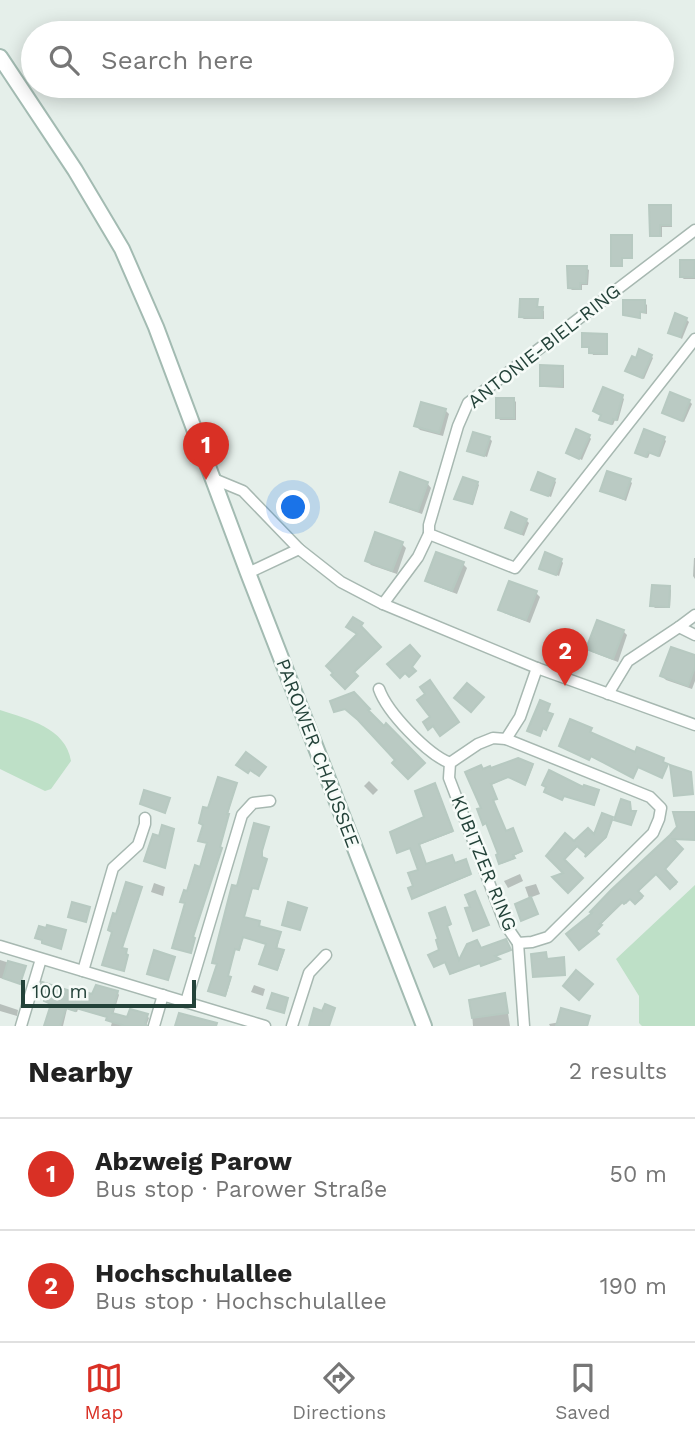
<!DOCTYPE html>
<meta charset="utf-8">
<style>
:root{--surface:#fff;--page:#f6f6f6;--text:#222;--muted:#767676;--line:#e0e0e0;--accent:#d93025}
body{margin:0;font-family:"Work Sans",sans-serif;background:var(--page);color:var(--text)}
.scale{position:absolute;left:21px;bottom:18px;width:175px;box-sizing:border-box;padding-left:7px;border:4px solid #234239;border-top:0;font-size:19px;line-height:24px;white-space:nowrap;color:#234239;-webkit-text-stroke:5px #f6fbf8;paint-order:stroke}
.you{position:absolute;left:294px;top:508px;width:24px;height:24px;margin:-18px;border:5px solid #fff;border-radius:50%;background:#1a73e8;box-shadow:0 0 0 10px #1a73e833}
.badge{display:grid;place-items:center;width:46px;height:46px;border-radius:50%;background:var(--accent);color:#fff;font-size:23px;font-weight:700}
.pin{position:absolute;translate:-50% -58px;filter:drop-shadow(0 2px 4px #0008)}
.pin::after{content:'';position:absolute;top:37px;width:24px;height:21px;background:inherit;clip-path:polygon(0 0,100% 0,50% 100%)}
.list{margin:0;padding:0;list-style:none}
h2{display:flex;justify-content:space-between;align-items:center;height:91px;margin:0;padding:0 28px;font-size:30px}
h2 small{font-size:23px;font-weight:400;color:var(--muted)}
.list li{display:grid;grid-template-columns:46px 1fr auto;gap:21px;align-items:center;box-sizing:border-box;height:112px;padding:0 28px;border-top:2px solid var(--line)}
.list b{display:block;font-size:26px;white-space:nowrap}
.list p{margin:0;font-size:23px;white-space:nowrap;color:var(--muted)}
.list em{font-size:23px;font-style:normal;color:var(--muted)}
.icon{flex:none;width:38px;height:38px;fill:none;stroke:currentColor;stroke-width:2;stroke-linecap:round;stroke-linejoin:round}
.map{position:relative;flex:none;width:695px;height:1026px;overflow:hidden}
.search{position:absolute;background:var(--surface);box-shadow:0 4px 18px #0003;left:21px;right:21px;top:21px;height:77px;display:flex;align-items:center;gap:18px;box-sizing:border-box;padding:0 24px;border-radius:38px;color:var(--muted);font-size:26px}
.sheet{height:315px;background:var(--surface)}
nav{display:flex;justify-content:space-around;align-items:center;box-sizing:border-box;height:98px;border-top:2px solid var(--line);background:var(--surface);font-size:19px;color:var(--muted)}
nav a{display:grid;justify-items:center;gap:4px}
nav .on{color:var(--accent)}
.map>svg:first-child{display:block}
.green{fill:#bee0c7}
.shadow{fill:#0003}
.building{fill:#bacac3;stroke:#b7c9c1;stroke-width:2}
.lines{fill:none;stroke-linecap:round;stroke-linejoin:round}
.street-casing{stroke:#a7b8b1;stroke-width:13}
.secondary-casing{stroke:#a3bbb2;stroke-width:18}
.street{stroke:#fff;stroke-width:10}
.secondary{stroke:#fff;stroke-width:14}
.labels{text-anchor:middle;dominant-baseline:central;stroke-width:5;stroke-linejoin:round;paint-order:stroke}
.street-label{font-size:19px;fill:#234239;stroke:#f6fbf8}
</style>
<div class="map">
<svg width="695" height="1026" viewBox="0 0 695 1026">
<rect width="100%" height="100%" fill="#e5efea"/>
<g class="green">
<path d="M0 710C28 719 66 728 71 761L51 789 45 791 0 769Z"/>
<polygon points="695,885 695,1026 642,1026 639,1023 639,996 616,959"/>
</g>
<g class="shadow">
<polygon points="670,207 672,209 672,227 662,227 662,237 654,237 652,235"/>
<polygon points="631,237 633,239 633,259 623,259 623,267 615,267 613,265"/>
<polygon points="682,261 695,261 695,279 684,279 681,277"/>
<polygon points="586,268 589,270 588,285 582,285 582,290 572,290 570,288"/>
<polygon points="537,301 539,309 544,311 544,319 524,319 521,317"/>
<polygon points="644,302 647,305 647,314 641,313 641,319 624,314"/>
<polygon points="686,319 689,322 682,339 670,332"/>
<polygon points="606,335 608,338 608,355 593,355 591,348 584,346"/>
<polygon points="651,356 653,358 644,379 629,373"/>
<polygon points="562,367 564,370 564,388 544,387 542,385"/>
<polygon points="622,397 624,399 618,421 615,420 613,425 604,422 601,420"/>
<polygon points="514,400 516,402 516,420 500,420 498,417"/>
<polygon points="689,401 692,404 684,422 664,412"/>
<polygon points="445,410 449,414 443,436 420,430 416,426"/>
<polygon points="589,436 591,439 582,460 568,453"/>
<polygon points="489,438 492,441 487,457 469,450"/>
<polygon points="664,439 666,441 660,457 650,453 648,458 637,453"/>
<polygon points="554,480 556,482 551,497 534,490"/>
<polygon points="630,481 632,483 626,501 602,491"/>
<polygon points="427,483 431,488 422,514 396,505 392,501"/>
<polygon points="477,483 479,485 473,505 456,499"/>
<polygon points="526,520 529,523 524,536 507,528"/>
<polygon points="402,544 406,548 397,574 371,565 367,561"/>
<polygon points="694,558 695,558 695,579 693,576"/>
<polygon points="561,560 563,563 559,576 542,569"/>
<polygon points="463,564 467,568 457,594 431,584 427,580"/>
<polygon points="669,588 671,590 670,608 655,608 652,605"/>
<polygon points="536,593 540,597 530,623 504,613 500,609"/>
<polygon points="353,619 362,625 360,628 380,649 353,674 357,678 346,688 334,675 336,673 329,666 359,634 349,627"/>
<polygon points="623,631 627,635 618,662 592,652 588,648"/>
<polygon points="695,657 695,681 692,689 666,680 662,676"/>
<polygon points="518,759 533,766 526,784 509,777 491,785 497,799 493,801 506,832 513,830 522,852 513,856 514,859 501,864 500,855 488,823 484,824 483,771 491,770"/>
<polygon points="369,781 378,790 373,795 364,786"/>
<polygon points="236,785 193,939 195,940 191,953 174,948 189,893 201,869 209,843 210,810"/>
<polygon points="435,786 453,832 419,845 426,866 455,864 466,861 471,875 415,898 411,889 415,887 421,871 412,848 399,852 426,818"/>
<polygon points="695,814 695,840 671,839 682,851 664,871 677,884 672,888 657,873 638,892 643,898 636,904 631,898 626,904 624,902 599,926 601,927 595,933 598,935 581,949 569,934 594,914"/>
<polygon points="603,815 613,819 606,838 587,856 579,845 564,861 582,879 569,892 555,878 567,874 548,856 594,837"/>
<polygon points="268,829 262,853 262,859 266,861 258,889 253,887 244,918 259,923 259,927 280,934 277,950 284,952 278,970 262,965 268,944 243,937 240,950 236,948 227,977 231,979 226,996 211,991 238,888"/>
<polygon points="520,874 523,881 508,888 504,881"/>
<polygon points="154,883 165,887 163,896 151,892"/>
<polygon points="536,884 540,894 529,898 525,887"/>
<polygon points="141,889 122,949 127,951 126,956 128,957 124,971 105,966 117,916"/>
<polygon points="445,910 451,925 446,927 460,963 481,950 506,941 510,950 493,957 498,960 484,965 482,962 452,974 447,961 436,966 430,956 441,951"/>
<polygon points="0,960 25,968 21,983 0,978"/>
<polygon points="254,985 265,989 263,996 251,992"/>
<polygon points="117,992 119,995 113,1015 129,1020 147,1016 149,1018 146,1026 111,1026 112,1022 109,1018 78,1009 77,1012 67,1009 63,1026 46,1026 53,1005 48,1003 46,1001 47,997 42,995 93,997"/>
<polygon points="505,995 510,1026 473,1026 471,1001"/>
<polygon points="0,1004 18,1010 17,1016 0,1011"/>
<polygon points="589,1017 588,1026 550,1026 549,1024"/>
</g>
<g class="building">
<polygon points="649,205 671,205 671,225 660,225 660,236 650,236"/>
<polygon points="611,235 632,235 632,258 622,258 622,266 611,266"/>
<polygon points="680,260 695,260 694,277 680,277"/>
<polygon points="567,266 587,266 586,283 580,283 580,289 568,288"/>
<polygon points="520,299 538,299 537,307 543,307 542,318 519,317"/>
<polygon points="623,300 645,300 645,312 640,312 640,318 623,315"/>
<polygon points="675,313 687,318 680,337 668,333"/>
<polygon points="582,333 607,334 607,354 589,353 589,347 582,347"/>
<polygon points="639,349 652,355 642,378 625,371 632,356 636,358"/>
<polygon points="540,365 563,366 562,386 540,386"/>
<polygon points="603,387 623,395 616,420 613,419 611,424 599,420 601,415 593,411"/>
<polygon points="670,392 690,400 682,421 662,413"/>
<rect x="496" y="398" width="18" height="20"/>
<polygon points="421,402 446,409 439,433 414,426"/>
<polygon points="576,429 590,435 579,459 566,453"/>
<polygon points="644,429 665,437 658,456 648,452 646,457 635,453"/>
<polygon points="473,432 490,437 484,456 467,451"/>
<polygon points="607,471 631,479 624,499 600,491"/>
<polygon points="400,472 428,482 418,511 390,502"/>
<polygon points="538,472 555,479 548,496 531,490"/>
<polygon points="463,477 478,482 472,504 454,499"/>
<polygon points="511,512 527,519 521,534 505,528"/>
<polygon points="375,532 403,542 392,571 365,561"/>
<polygon points="436,552 464,562 452,591 425,581"/>
<polygon points="545,552 562,559 556,575 539,569"/>
<polygon points="509,581 537,591 526,620 498,610"/>
<polygon points="652,585 670,586 669,607 650,606"/>
<polygon points="353,617 363,623 361,626 381,647 354,672 358,676 345,689 331,675 333,673 326,666 357,634 346,627"/>
<polygon points="597,620 624,630 613,659 586,649"/>
<polygon points="410,645 420,656 412,667 416,671 409,677 405,673 400,678 387,664"/>
<polygon points="671,647 695,655 695,667 688,686 660,676"/>
<polygon points="430,680 459,722 440,736 433,726 428,730 423,722 430,717 417,700 425,694 420,687"/>
<polygon points="467,683 484,697 471,712 454,698"/>
<polygon points="354,692 370,709 368,710 384,726 386,723 425,763 408,779 392,763 395,760 358,720 345,709 334,712 330,701"/>
<polygon points="540,700 550,704 547,712 553,714 546,730 543,728 540,736 527,731"/>
<polygon points="570,719 592,728 590,732 635,752 637,747 664,758 663,762 668,764 662,778 638,767 633,778 591,756 589,760 559,746"/>
<polygon points="246,752 266,767 259,776 250,770 248,773 236,765"/>
<polygon points="518,758 533,764 525,785 508,777 491,784 497,799 493,800 506,831 513,828 522,851 513,855 515,858 499,864 496,855 498,854 486,823 483,825 477,809 481,808 465,772 481,765 483,769 490,766 491,768"/>
<polygon points="670,765 691,772 693,794 674,796"/>
<polygon points="549,770 583,787 584,785 599,790 594,805 564,796 562,800 544,792 546,787 542,785"/>
<polygon points="218,777 237,783 227,814 229,814 220,847 222,848 193,937 195,938 191,953 172,948 185,903 180,902 184,890 187,891 195,865 200,867 207,843 198,841 203,825 199,823 203,807 208,808"/>
<polygon points="435,783 453,831 419,844 426,864 452,855 455,863 466,859 471,874 412,899 408,888 413,886 408,873 418,870 410,848 397,853 390,832 424,817 415,791"/>
<polygon points="144,790 170,798 165,813 140,804"/>
<polygon points="621,799 630,802 631,811 636,811 631,825 614,820"/>
<polygon points="673,812 695,812 695,840 673,839 683,849 665,869 677,882 670,889 656,874 638,891 643,896 635,904 630,899 624,904 622,902 600,924 602,925 596,931 599,934 579,950 566,934 592,913 590,912 611,890 670,835 677,827"/>
<polygon points="602,813 613,817 606,837 585,857 586,854 577,846 564,859 583,878 568,893 552,877 563,873 546,856 565,833 574,841 588,828 594,834"/>
<polygon points="254,823 269,827 262,851 262,857 267,859 258,889 252,888 244,917 260,921 259,926 281,932 276,948 284,950 277,970 259,964 266,944 243,937 239,950 235,949 228,976 231,977 225,996 208,991 217,964 212,963 232,885 237,886"/>
<polygon points="162,825 174,829 165,868 144,861 153,834 159,836"/>
<polygon points="126,882 142,887 122,948 127,949 126,954 128,955 124,971 102,965 112,932 108,930 113,913 116,914"/>
<polygon points="475,891 489,925 473,931 465,908 470,907 465,895"/>
<polygon points="531,897 538,914 521,921 515,904"/>
<polygon points="72,902 90,907 86,922 68,917"/>
<polygon points="288,902 307,908 300,930 282,925"/>
<polygon points="445,907 451,924 447,926 459,960 467,944 477,940 481,948 506,939 511,950 495,956 500,959 481,966 480,963 450,974 445,962 434,967 428,955 439,950 436,940 438,939 429,913"/>
<polygon points="47,925 66,930 61,949 42,943 42,940 35,938 39,926 46,928"/>
<polygon points="154,950 175,957 168,980 147,974"/>
<polygon points="546,952 547,959 564,957 565,975 533,977 531,954"/>
<polygon points="8,961 26,966 20,984 3,978"/>
<polygon points="576,970 593,984 579,1000 563,986"/>
<polygon points="42,982 80,994 81,991 92,994 96,985 118,991 112,1013 127,1017 130,1009 148,1014 145,1023 147,1026 125,1026 106,1020 107,1017 76,1008 75,1011 66,1008 60,1026 44,1026 51,1004 44,1001 45,996 38,994"/>
<polygon points="272,993 288,998 284,1013 267,1008"/>
<polygon points="505,993 508,1013 472,1018 469,1000"/>
<polygon points="325,1004 335,1008 329,1026 309,1026 314,1008 322,1011"/>
<polygon points="561,1008 590,1016 587,1026 556,1026"/>
<polygon points="179,1013 217,1023 216,1026 175,1026"/>
</g>
<g class="lines">
<g class="street-casing">
<g id="street">
<polyline points="695,230 468,403 458,426 429,525 429,534 515,568 695,339"/>
<polyline points="214,479 243,491 299,549 341,582 383,604 537,668 695,725"/>
<polyline points="248,573 299,549"/>
<polyline points="383,604 418,557 429,534"/>
<polyline points="695,615 679,627 695,635"/>
<path d="M379 689C387 712 427 754 450 763"/>
<polyline points="608,694 628,661 679,627"/>
<polygon points="493,738 506,739 650,797 661,808 659,819 653,833 548,937 532,942 518,943 505,924 449,778 450,763 478,744"/>
<polyline points="506,739 520,717 537,668"/>
<polyline points="518,943 524,1026"/>
<polyline points="0,946 265,1026"/>
<polyline points="83,971 113,868 138,845 145,824 145,818"/>
<polyline points="186,1002 242,815 253,803 270,801"/>
<polyline points="21,1026 41,959"/>
<polyline points="154,1026 163,995"/>
<polyline points="292,1026 309,973 326,955"/>
</g>
</g>
<g class="secondary-casing">
<polyline id="secondary" points="0,57 75,170 122,249 156,327 248,573 424,1026"/>
</g>
<use href="#street" class="street"/>
<use href="#secondary" class="secondary"/>
</g>
<g class="labels">
<g class="street-label">
<text transform="translate(544 346) rotate(-38)">ANTONIE-BIEL-RING</text>
<text transform="translate(318 753) rotate(69)">PAROWER CHAUSSEE</text>
<text transform="translate(484 863) rotate(68)">KUBITZER RING</text>
</g>
</g>
</svg>
<div class="scale">100 m</div>
<div class="you"></div>
<div class="pin badge" style="left:206px;top:480px">1</div>
<div class="pin badge" style="left:565px;top:686px">2</div>
<div class="search"><svg class="icon" aria-label="search" viewBox="0 0 24 24"><circle cx="10" cy="10" r="6"/><path d="M15 15l6 6"/></svg>Search here</div>
</div>
<section class="sheet">
<h2>Nearby<small>2 results</small></h2>
<ul class="list">
<li><span class="badge">1</span><div><b>Abzweig Parow</b><p>Bus stop · Parower Straße</p></div><em>50 m</em></li>
<li><span class="badge">2</span><div><b>Hochschulallee</b><p>Bus stop · Hochschulallee</p></div><em>190 m</em></li>
</ul>
</section>
<nav>
<a class="on"><svg class="icon" aria-label="map" viewBox="0 0 24 24"><path d="M3 6l6-2 6 2 6-2v14l-6 2-6-2-6 2zM9 4v14M15 6v14"/></svg>Map</a>
<a><svg class="icon" aria-label="directions" viewBox="0 0 24 24"><path d="M12 3l9 9-9 9-9-9zM9 14v-3h6M13 9l2 2-2 2"/></svg>Directions</a>
<a><svg class="icon" aria-label="saved" viewBox="0 0 24 24"><path d="M7 4h10v16l-5-4-5 4z"/></svg>Saved</a>
</nav>
